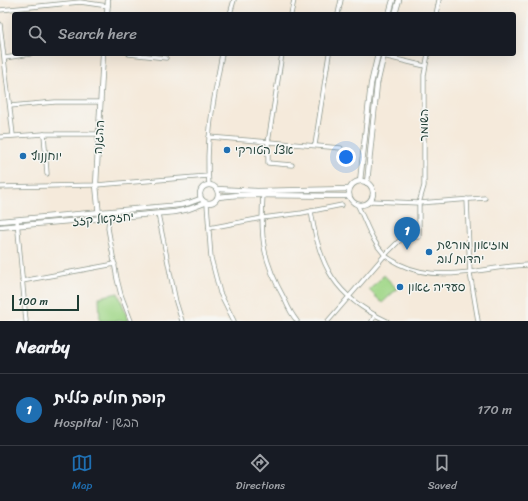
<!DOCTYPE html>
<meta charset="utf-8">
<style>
:root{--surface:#171b24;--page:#20242c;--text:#f1f3f6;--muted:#9ea1a6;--line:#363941;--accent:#1f6fb2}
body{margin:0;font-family:Sriracha,"Playpen Sans Hebrew",sans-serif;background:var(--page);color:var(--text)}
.scale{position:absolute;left:12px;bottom:10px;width:67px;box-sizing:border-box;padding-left:4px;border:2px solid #1f3d34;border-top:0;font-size:11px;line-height:14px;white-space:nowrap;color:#1f3d34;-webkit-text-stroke:3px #f6f6f2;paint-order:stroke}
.you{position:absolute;left:346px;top:157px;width:14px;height:14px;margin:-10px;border:3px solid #fff;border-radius:50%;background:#1a73e8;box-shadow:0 0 0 6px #1a73e833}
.badge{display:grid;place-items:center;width:26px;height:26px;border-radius:50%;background:var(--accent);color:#fff;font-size:13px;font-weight:700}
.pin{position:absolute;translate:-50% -33px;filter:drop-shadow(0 1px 2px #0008)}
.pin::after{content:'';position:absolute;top:21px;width:14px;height:12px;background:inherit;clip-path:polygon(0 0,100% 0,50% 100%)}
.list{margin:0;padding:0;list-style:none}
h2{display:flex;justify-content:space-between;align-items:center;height:52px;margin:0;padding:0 16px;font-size:17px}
h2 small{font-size:13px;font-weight:400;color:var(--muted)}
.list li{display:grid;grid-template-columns:26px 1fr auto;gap:12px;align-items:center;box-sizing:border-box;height:72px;padding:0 16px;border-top:1px solid var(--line)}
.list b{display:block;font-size:15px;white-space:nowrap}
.list p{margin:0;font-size:13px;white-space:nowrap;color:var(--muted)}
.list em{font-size:13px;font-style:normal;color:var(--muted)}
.icon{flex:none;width:22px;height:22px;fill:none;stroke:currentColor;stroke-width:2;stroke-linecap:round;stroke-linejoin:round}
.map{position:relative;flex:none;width:528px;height:321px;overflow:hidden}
.search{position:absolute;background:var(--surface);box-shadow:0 4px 16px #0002;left:12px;right:12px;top:12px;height:44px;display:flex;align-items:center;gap:10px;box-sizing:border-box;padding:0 14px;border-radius:4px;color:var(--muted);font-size:15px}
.sheet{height:124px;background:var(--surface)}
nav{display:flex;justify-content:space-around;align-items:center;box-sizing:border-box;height:56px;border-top:1px solid var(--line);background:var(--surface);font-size:11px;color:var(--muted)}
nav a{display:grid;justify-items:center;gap:2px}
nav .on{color:var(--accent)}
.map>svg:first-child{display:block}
.green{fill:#a0d788;stroke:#608a5e}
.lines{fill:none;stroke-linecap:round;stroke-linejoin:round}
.minor-casing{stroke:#8a9488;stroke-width:5}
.tertiary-casing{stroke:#8a9488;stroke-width:6}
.minor{stroke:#fff;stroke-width:3.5}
.tertiary{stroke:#fff;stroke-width:4.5}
.poi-dot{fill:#1f6fb2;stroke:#f6f6f2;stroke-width:1.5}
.labels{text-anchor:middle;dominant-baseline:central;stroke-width:3;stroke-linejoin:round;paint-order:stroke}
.street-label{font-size:12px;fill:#1f3d34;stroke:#f6f6f2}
.poi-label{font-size:12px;fill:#1f3d34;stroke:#f6f6f2;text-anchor:start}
</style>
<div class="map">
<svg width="528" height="321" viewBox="0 0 528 321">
<rect width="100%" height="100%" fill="#f6f6f2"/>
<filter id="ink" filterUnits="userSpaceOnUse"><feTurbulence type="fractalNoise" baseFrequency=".025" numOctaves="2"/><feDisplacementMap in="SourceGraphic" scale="8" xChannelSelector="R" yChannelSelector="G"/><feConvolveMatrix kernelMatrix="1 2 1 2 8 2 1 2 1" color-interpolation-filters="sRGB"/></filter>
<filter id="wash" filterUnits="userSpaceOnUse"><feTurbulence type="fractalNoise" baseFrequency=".012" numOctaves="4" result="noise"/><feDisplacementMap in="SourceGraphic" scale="16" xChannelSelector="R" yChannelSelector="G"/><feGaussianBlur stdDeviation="0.9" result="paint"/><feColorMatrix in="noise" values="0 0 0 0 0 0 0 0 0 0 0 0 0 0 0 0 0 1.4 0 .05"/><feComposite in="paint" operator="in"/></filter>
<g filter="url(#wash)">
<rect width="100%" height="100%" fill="#f5eadb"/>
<g class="green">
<polygon points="384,275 397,289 382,303 369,290"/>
<polygon points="118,293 129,321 100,321 99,297"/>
</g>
</g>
<g filter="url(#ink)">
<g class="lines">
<g class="minor-casing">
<g id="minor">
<polyline points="0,10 80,2 108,6"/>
<polyline points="230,14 234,0"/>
<polyline points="291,14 294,0"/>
<polyline points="338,14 341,0"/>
<polyline points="436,14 439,0"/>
<polyline points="0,24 13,135"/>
<polyline points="129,54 166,58"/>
<polyline points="282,54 268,143 268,163 292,165"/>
<polyline points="383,56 425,66"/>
<polyline points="5,58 30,54"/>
<polyline points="10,106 55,102 101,102"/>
<polyline points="44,134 47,174"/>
<polyline points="0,137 44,134 99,134"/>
<polyline points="209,137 341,148"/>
<polyline points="315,145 329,54"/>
<path d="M209 185C205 141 214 97 222 54"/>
<polyline points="0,187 96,185 208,176"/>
<path d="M263 195C260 239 263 261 285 300 288 307 292 315 297 321"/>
<polyline points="467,199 470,273 478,321"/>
<polyline points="371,201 419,203 485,198"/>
<polyline points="207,204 211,258 220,293 234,321"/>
<path d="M358 206C366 222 371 240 384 254 387 258 394 261 399 264 442 285 484 266 528 265"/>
<path d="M311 211C319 266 335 297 387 321"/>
<polyline points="158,214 176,302 182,321"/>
<polyline points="109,218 108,228 117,279 121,295 131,321"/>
<polyline points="17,220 26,321"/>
<polyline points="209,228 262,218 302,213 342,205"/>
<polyline points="22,281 115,264"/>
<polyline points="328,321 385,255 399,241 410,237 419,237 419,203 424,186 424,75 428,54"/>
<polyline points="372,321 375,315"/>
</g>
</g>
<g class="tertiary-casing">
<g id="tertiary">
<polyline points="107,14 108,0"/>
<polyline points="389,14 393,0"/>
<polyline points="395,14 399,0"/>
<circle cx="361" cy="193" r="12"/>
<polyline points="360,181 371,84 378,54"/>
<polyline points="367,183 377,84 384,54"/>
<circle cx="209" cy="194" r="9"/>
<polyline points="217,189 257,191 349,189"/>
<polyline points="218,197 238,195 349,196"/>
<polyline points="99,216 96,185 103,54"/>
<polyline points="0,221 180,205 189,203 200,199"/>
<polyline points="0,227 175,212 189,209 205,203"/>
</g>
</g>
<use href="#minor" class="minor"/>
<use href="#tertiary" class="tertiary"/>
</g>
</g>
<g class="poi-dot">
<circle cx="227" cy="150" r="4"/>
<circle cx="23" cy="156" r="4"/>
<circle cx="429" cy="252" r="4"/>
<circle cx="400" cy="287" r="4"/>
</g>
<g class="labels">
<g class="street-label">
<text transform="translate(424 125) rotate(-90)">השומר</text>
<text transform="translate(99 137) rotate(-86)">ההגנה</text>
<text transform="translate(103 219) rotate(-5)">יחזקאל קזז</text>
</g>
<g class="poi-label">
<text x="235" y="150">אצל הטורקי</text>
<text x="31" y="156">יוחננוף</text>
<text x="437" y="245">מוזיאון מורשת<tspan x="437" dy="14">יהדות לוב</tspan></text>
<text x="408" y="287">סעדיה גאון</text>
</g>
</g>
</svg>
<div class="scale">100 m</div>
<div class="you"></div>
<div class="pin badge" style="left:407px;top:250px">1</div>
<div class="search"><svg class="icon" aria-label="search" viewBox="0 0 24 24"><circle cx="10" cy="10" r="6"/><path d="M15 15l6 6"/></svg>Search here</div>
</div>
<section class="sheet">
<h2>Nearby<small></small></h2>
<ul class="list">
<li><span class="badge">1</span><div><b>קופת חולים כללית</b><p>Hospital · הבשן</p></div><em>170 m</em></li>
</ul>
</section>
<nav>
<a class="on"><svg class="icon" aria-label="map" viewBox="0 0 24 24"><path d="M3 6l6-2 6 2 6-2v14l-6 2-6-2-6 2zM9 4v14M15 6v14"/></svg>Map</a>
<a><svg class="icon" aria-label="directions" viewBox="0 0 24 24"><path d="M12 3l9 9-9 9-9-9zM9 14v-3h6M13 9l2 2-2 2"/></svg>Directions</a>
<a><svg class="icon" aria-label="saved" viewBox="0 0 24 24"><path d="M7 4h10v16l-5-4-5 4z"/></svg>Saved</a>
</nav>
